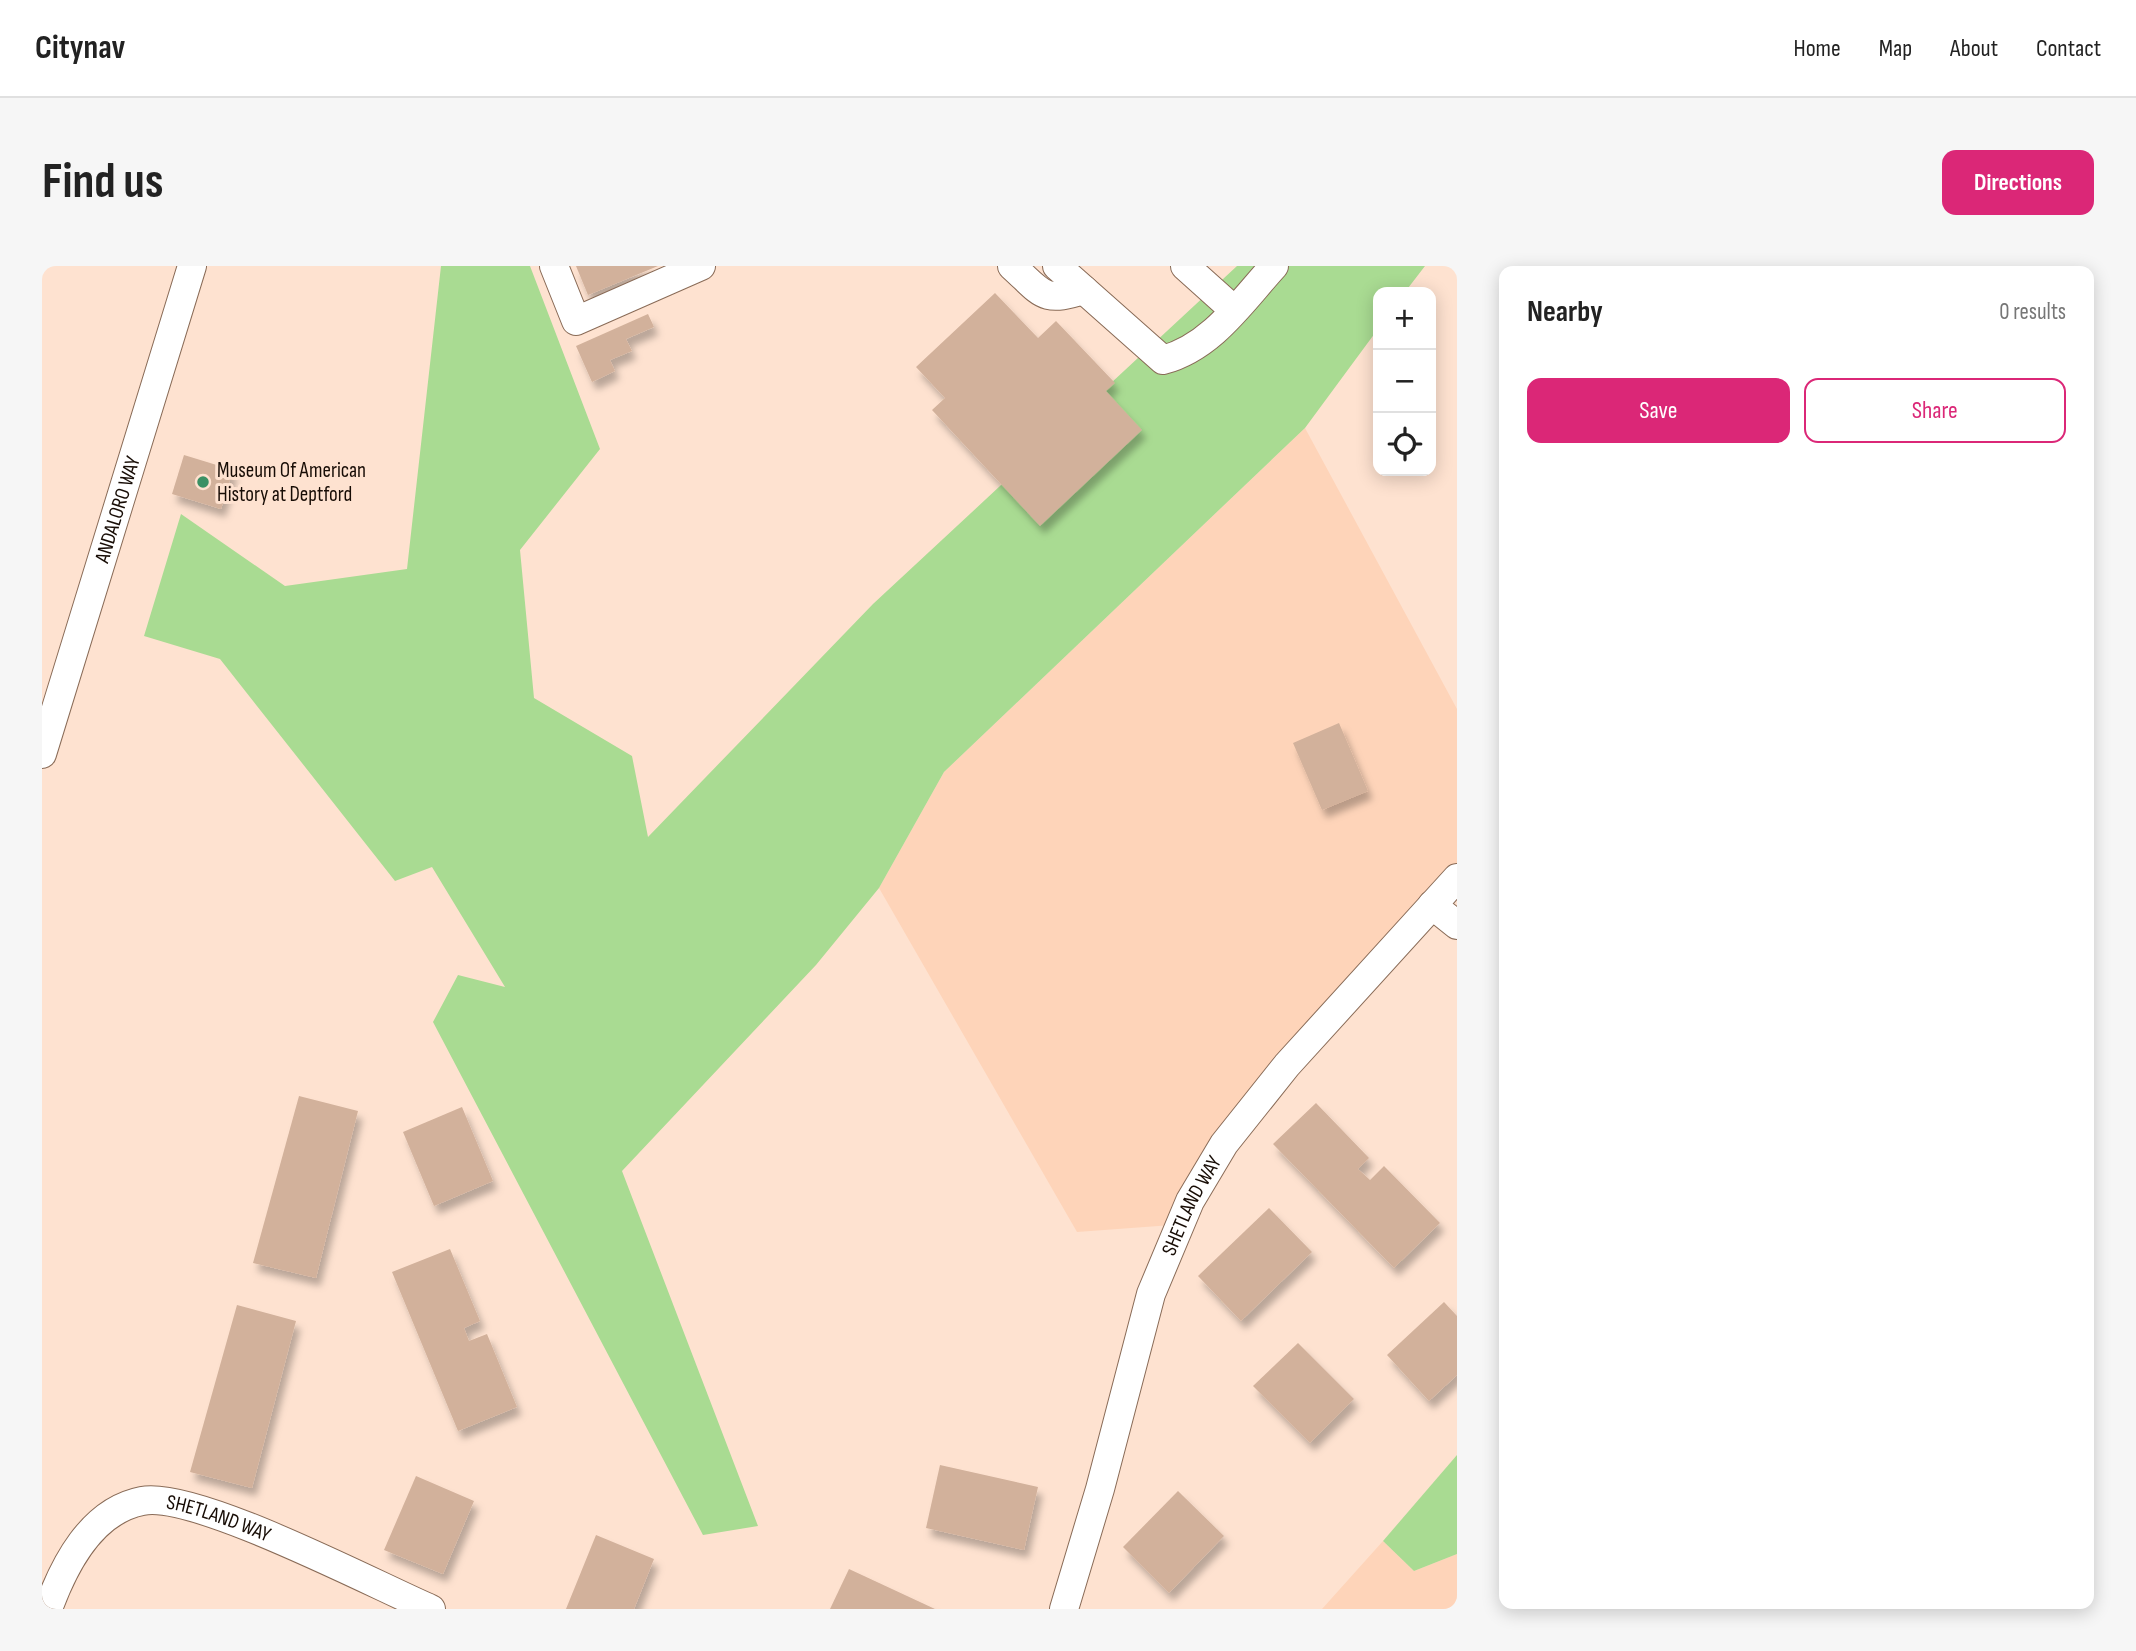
<!DOCTYPE html>
<meta charset="utf-8">
<style>
:root{--surface:#fff;--page:#f6f6f6;--text:#222;--muted:#767676;--line:#e0e0e0;--accent:#db2777}
body{margin:0;font-family:"Sofia Sans Condensed",sans-serif;background:var(--page);color:var(--text)}
.controls{position:absolute;right:21px;top:21px;display:grid;overflow:hidden;border-radius:14px;box-shadow:0 4px 18px #0003}
.controls button{width:63px;height:63px;display:grid;place-items:center;padding:0;border:0;border-bottom:2px solid var(--line);background:var(--surface);color:var(--text);font:35px sans-serif}
.list{margin:0;padding:0;list-style:none}
h2{display:flex;justify-content:space-between;align-items:center;height:91px;margin:0;padding:0 28px;font-size:30px}
h2 small{font-size:23px;font-weight:400;color:var(--muted)}
.actions{display:flex;gap:14px;padding:21px 28px}
.actions a{flex:1;padding:16px 0;border:2px solid var(--accent);border-radius:14px;text-align:center;font-size:24px;color:var(--accent)}
.actions .main{background:var(--accent);color:#fff}
.icon{flex:none;width:38px;height:38px;fill:none;stroke:currentColor;stroke-width:2;stroke-linecap:round;stroke-linejoin:round}
.map{position:relative;flex:none;width:1415px;height:1343px;overflow:hidden;border-radius:14px}
header{display:flex;align-items:center;gap:42px;box-sizing:border-box;height:98px;padding:0 35px;background:var(--surface);border-bottom:2px solid var(--line)}
header strong{font-size:33px}
nav{display:flex;gap:38px;margin-inline-start:auto;font-size:24px}
.intro{display:flex;align-items:center;justify-content:space-between;box-sizing:border-box;height:168px;padding:0 42px}
h1{margin:0;font-size:49px}
.button{padding:18px 32px;border-radius:14px;background:var(--accent);color:#fff;font-size:24px;font-weight:700}
main{display:flex;gap:42px;padding:0 42px}
aside{flex:1;background:var(--surface);border-radius:14px;box-shadow:0 4px 18px #0003}
.map>svg:first-child{display:block}
.built{fill:#fed4b9}
.green{fill:#a9db92}
.building{fill:#d2b19b;filter:url(#shadow)}
.lines{fill:none;stroke-linecap:round;stroke-linejoin:round}
.minor-casing{stroke:#896b57;stroke-width:30}
.minor{stroke:#fff;stroke-width:28}
.poi-dot{fill:#3b9064;stroke:#fee2d0;stroke-width:2.5}
.labels{text-anchor:middle;dominant-baseline:central;stroke-width:6;stroke-linejoin:round;paint-order:stroke}
.poi-label{font-size:21px;fill:#170c05;stroke:#fee2d0;text-anchor:start}
.street-label{font-size:21px;fill:#170c05;stroke:#fee2d0}
</style>
<header>
<strong>Citynav</strong>
<nav><a>Home</a><a>Map</a><a>About</a><a>Contact</a></nav>
</header>
<div class="intro"><h1>Find us</h1><a class="button">Directions</a></div>
<main>
<div class="map">
<svg width="1415" height="1343" viewBox="0 0 1415 1343">
<defs>
<filter id="shadow"><feDropShadow dx="4.5" dy="8" stdDeviation="3.5" flood-color="#0004"/></filter>
</defs>
<rect width="100%" height="100%" fill="#fee2d0"/>
<g class="built">
<polygon points="1263,162 1415,443 1415,621 1277,753 1130,959 1035,966 837,622 902,506"/>
<polygon points="1341,1275 1372,1305 1415,1288 1415,1343 1280,1343"/>
</g>
<g class="green">
<polygon points="399,0 488,0 558,183 478,284 492,432 590,490 606,571 831,338 1195,0 1383,0 1363,26 1336,26 1336,63 1263,162 902,506 837,622 774,699 580,905 716,1260 661,1269 391,756 416,709 463,721 390,601 353,615 178,393 102,370 139,248 243,320 365,303"/>
<polygon points="1415,1189 1415,1288 1372,1305 1341,1275"/>
</g>
<g class="building">
<polygon points="534,0 616,0 546,29"/>
<polygon points="953,27 996,72 1014,55 1073,117 1064,125 1100,164 998,260 890,144 903,132 874,101"/>
<polygon points="606,48 612,61 584,73 590,85 568,94 573,105 550,116 534,80"/>
<polygon points="142,189 191,204 179,243 130,228"/>
<polygon points="1297,457 1326,525 1280,544 1251,477"/>
<polygon points="257,830 316,845 274,1012 211,997"/>
<polygon points="1274,837 1327,892 1316,903 1328,914 1342,900 1398,957 1352,1002 1231,878"/>
<polygon points="420,841 451,915 392,940 361,866"/>
<polygon points="1227,942 1270,986 1199,1055 1156,1010"/>
<polygon points="408,983 438,1055 422,1062 427,1075 445,1068 475,1141 416,1165 350,1006"/>
<polygon points="1402,1036 1415,1050 1415,1109 1387,1135 1345,1089"/>
<polygon points="195,1039 254,1055 210,1222 148,1206"/>
<polygon points="1256,1077 1312,1133 1268,1177 1211,1120"/>
<polygon points="898,1199 996,1221 982,1284 884,1262"/>
<polygon points="374,1210 432,1235 401,1308 342,1284"/>
<polygon points="1136,1225 1182,1270 1127,1327 1081,1281"/>
<polygon points="554,1269 612,1293 592,1343 524,1343"/>
<polygon points="807,1303 893,1343 788,1343"/>
</g>
<g class="lines">
<g class="minor-casing">
<g id="minor">
<polyline points="512,0 534,55 659,0"/>
<path d="M970 0C1001 28 1000 37 1042 24"/>
<path d="M1015 0 1121 94C1170 81 1200 35 1232 0"/>
<polyline points="1143,0 1192,44"/>
<path id="s1" d="M0 488 150 0"/>
<polyline points="1390,639 1415,659"/>
<path id="s2" d="M6 1343C22 1299 49 1245 100 1235 152 1224 333 1319 389 1343"/>
<path id="s3" d="M1022 1343 1058 1223 1109 1028 1148 935 1182 878 1245 799 1415 612"/>
</g>
</g>
<use href="#minor" class="minor"/>
</g>
<circle class="poi-dot" cx="161" cy="216" r="7"/>
<g class="labels">
<g class="poi-label">
<text x="175" y="204">Museum Of American<tspan x="175" dy="24">History at Deptford</tspan></text>
</g>
<g class="street-label">
<text stroke="none"><textPath href="#s1" startOffset="256">ANDALORO WAY</textPath></text>
<text stroke="none"><textPath href="#s3" startOffset="424">SHETLAND WAY</textPath></text>
<text stroke="none"><textPath href="#s2" startOffset="229">SHETLAND WAY</textPath></text>
</g>
</g>
</svg>
<div class="controls">
<button>+</button>
<button>−</button>
<button><svg class="icon" aria-label="locate" viewBox="0 0 24 24"><circle cx="12" cy="12" r="6"/><path d="M12 2v4M12 18v4M2 12h4M18 12h4"/></svg></button>
</div>
</div>
<aside>
<h2>Nearby<small>0 results</small></h2>
<ul class="list">
</ul>
<div class="actions"><a class="main">Save</a><a>Share</a></div>
</aside>
</main>
